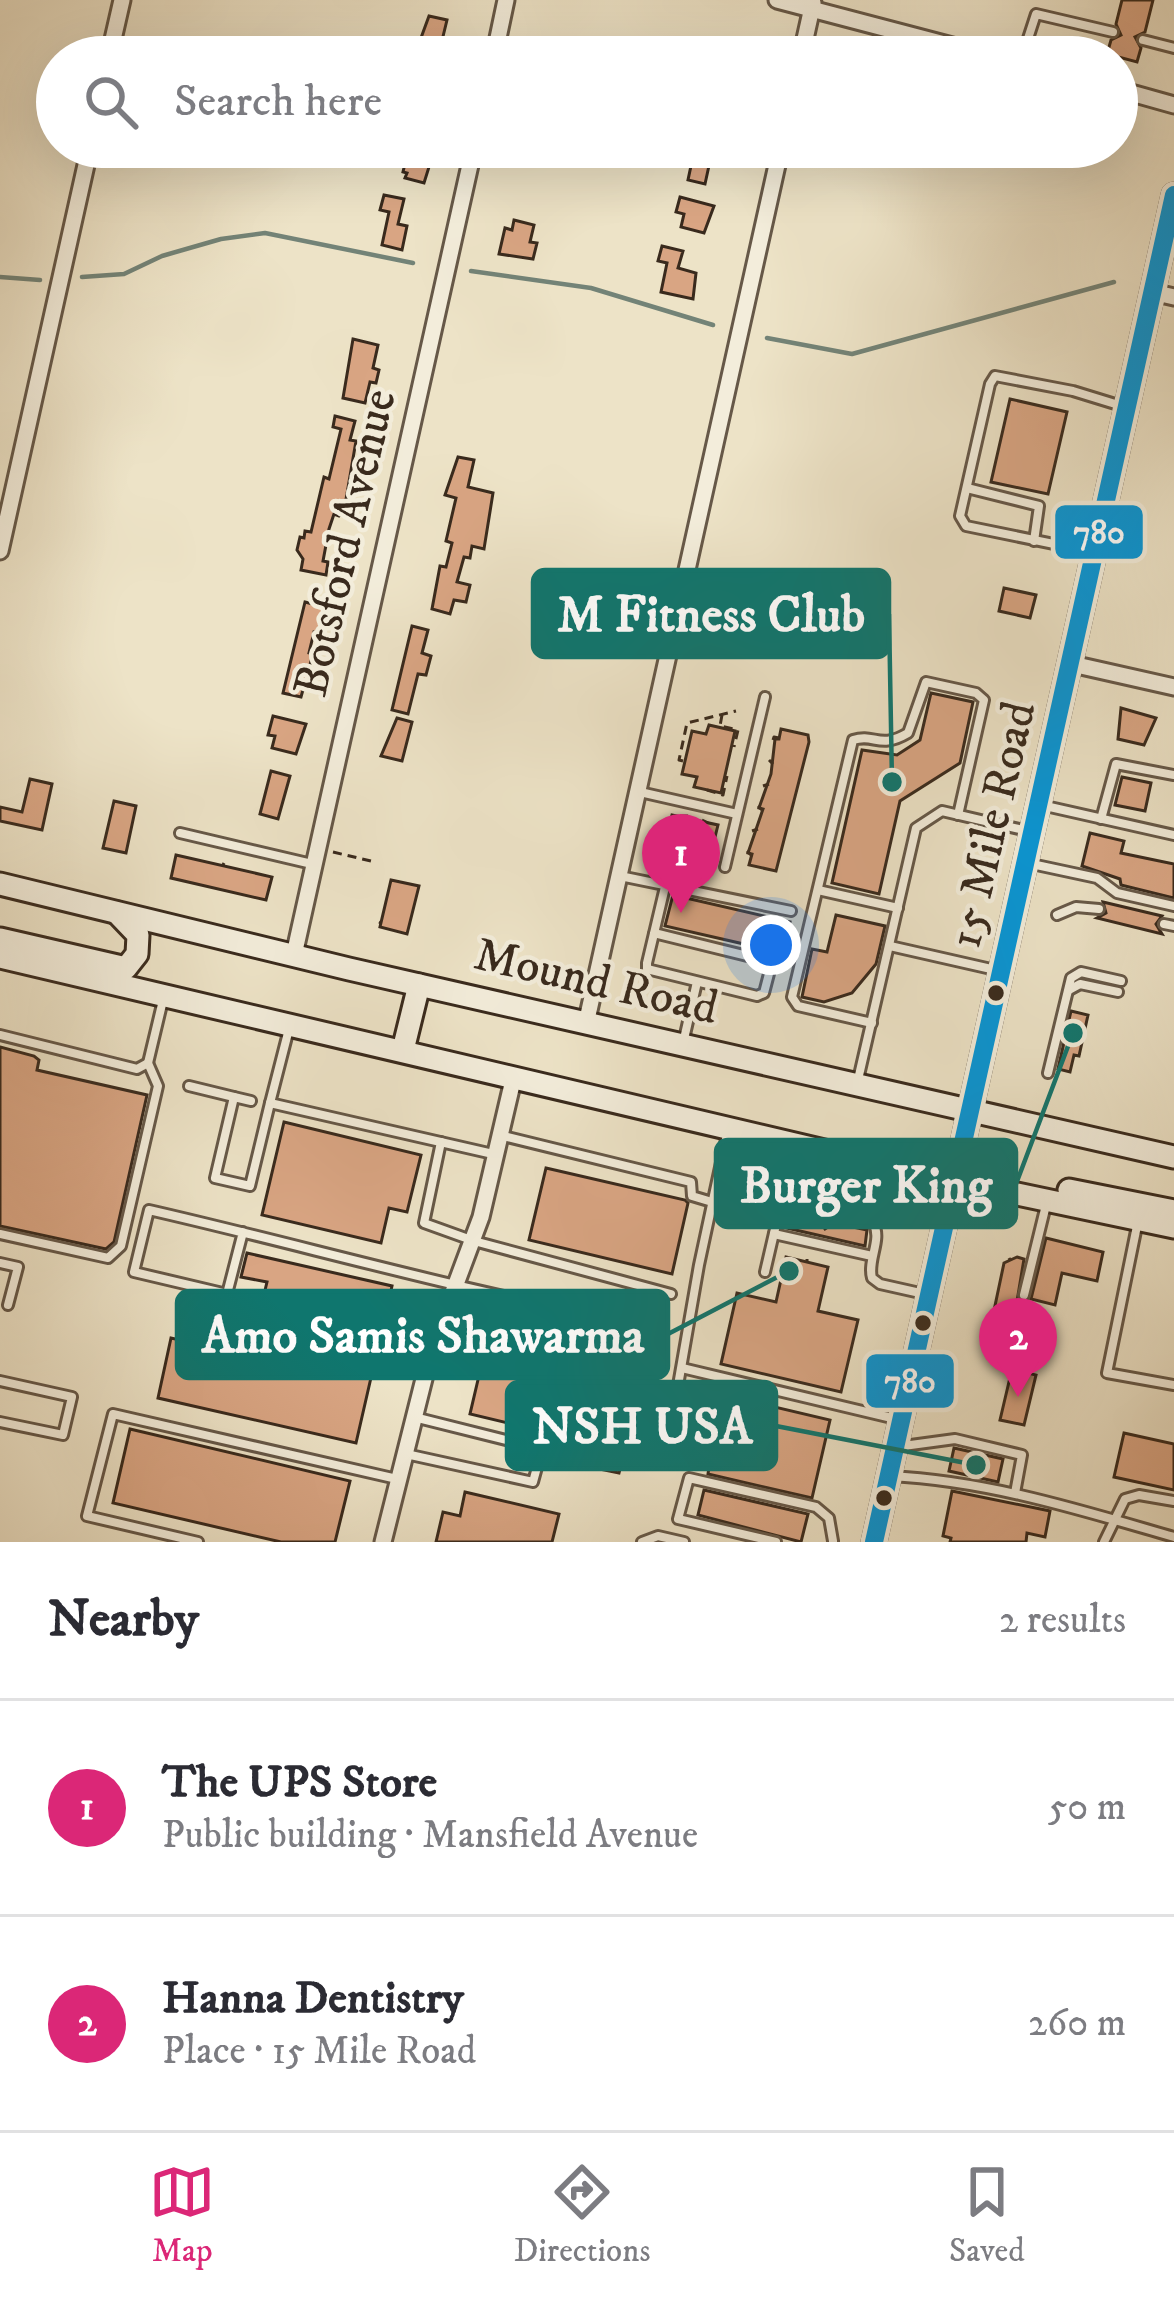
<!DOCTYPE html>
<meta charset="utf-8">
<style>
:root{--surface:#fff;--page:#f7f7f7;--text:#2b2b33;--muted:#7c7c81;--line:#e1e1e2;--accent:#db2777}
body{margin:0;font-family:"IM FELL DW Pica",serif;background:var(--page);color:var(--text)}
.you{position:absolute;left:771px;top:945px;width:42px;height:42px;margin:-30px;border:9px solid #fff;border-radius:50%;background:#1a73e8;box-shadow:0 0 0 18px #1a73e833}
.badge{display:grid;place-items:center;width:78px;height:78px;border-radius:50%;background:var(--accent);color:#fff;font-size:39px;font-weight:700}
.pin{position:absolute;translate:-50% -99px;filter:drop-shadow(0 3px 6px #0008)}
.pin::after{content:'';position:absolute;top:63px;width:42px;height:36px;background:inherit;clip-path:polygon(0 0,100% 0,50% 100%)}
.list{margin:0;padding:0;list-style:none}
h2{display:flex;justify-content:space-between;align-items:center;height:156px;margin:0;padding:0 48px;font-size:51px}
h2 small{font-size:39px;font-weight:400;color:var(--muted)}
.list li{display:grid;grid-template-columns:78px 1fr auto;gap:36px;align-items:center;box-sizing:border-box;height:216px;padding:0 48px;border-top:3px solid var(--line)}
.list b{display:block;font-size:45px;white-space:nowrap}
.list p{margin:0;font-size:39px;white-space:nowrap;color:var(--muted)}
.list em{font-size:39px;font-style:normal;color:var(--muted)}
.icon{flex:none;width:66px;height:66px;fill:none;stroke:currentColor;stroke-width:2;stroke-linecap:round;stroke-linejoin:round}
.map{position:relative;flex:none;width:1174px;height:1542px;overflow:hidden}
.search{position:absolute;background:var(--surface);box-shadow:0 12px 48px #0002;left:36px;right:36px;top:36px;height:132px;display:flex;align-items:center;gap:30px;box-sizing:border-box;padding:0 42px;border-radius:66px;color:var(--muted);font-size:45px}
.sheet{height:588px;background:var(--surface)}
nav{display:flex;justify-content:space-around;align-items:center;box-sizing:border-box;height:168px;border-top:3px solid var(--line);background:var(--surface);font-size:33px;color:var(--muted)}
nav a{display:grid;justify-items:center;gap:6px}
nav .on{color:var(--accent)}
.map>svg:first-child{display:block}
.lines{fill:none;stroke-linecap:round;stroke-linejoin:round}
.stream{stroke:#738377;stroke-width:4.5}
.building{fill:#d9a583;stroke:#392a1d;stroke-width:3}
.lane-casing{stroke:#665848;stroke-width:14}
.street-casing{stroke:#665848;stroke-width:21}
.secondary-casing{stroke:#392a1d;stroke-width:27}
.path{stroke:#392a1d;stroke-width:3;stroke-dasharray:9 6;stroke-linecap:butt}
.lane{stroke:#f3eddb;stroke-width:8}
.street{stroke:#f3eddb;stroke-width:15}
.secondary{stroke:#f3eddb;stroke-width:21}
.bus-1-casing{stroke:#f3eddb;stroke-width:27}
.bus-1{stroke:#0696d7;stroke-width:18}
.bus-dot{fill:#392a1d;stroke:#f3eddb;stroke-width:4.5}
.labels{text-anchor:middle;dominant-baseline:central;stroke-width:9;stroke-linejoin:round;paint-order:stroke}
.street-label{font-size:48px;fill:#392a1d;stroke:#f3eddb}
.leader{fill:none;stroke:#0f766e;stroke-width:4.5}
.callout-dot{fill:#0f766e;stroke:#f3eddb;stroke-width:4.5}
.callout{fill:#0f766e;stroke:#0f766e;stroke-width:4.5}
.callout-label{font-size:51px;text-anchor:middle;font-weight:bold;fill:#fff}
.line-badge{stroke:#f3eddb;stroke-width:4.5}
.badge-label{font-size:33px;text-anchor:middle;font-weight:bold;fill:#fff}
</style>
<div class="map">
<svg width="1174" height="1542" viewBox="0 0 1174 1542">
<rect width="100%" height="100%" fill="#ede3c7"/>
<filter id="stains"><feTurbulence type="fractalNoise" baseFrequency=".00167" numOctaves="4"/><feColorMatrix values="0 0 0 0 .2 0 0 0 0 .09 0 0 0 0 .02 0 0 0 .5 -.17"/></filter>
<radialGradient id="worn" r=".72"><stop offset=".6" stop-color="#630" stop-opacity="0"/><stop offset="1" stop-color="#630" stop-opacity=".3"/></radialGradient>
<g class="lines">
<g class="stream">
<polyline points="471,271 591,288 713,325"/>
<polyline points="0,277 40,280"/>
<polyline points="82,277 124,274 162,256 221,239 265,233 413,263"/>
<polyline points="767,338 852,354 1114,282"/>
</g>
</g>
<g class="building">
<polygon points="1122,0 1153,0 1145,32 1135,37 1141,48 1137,62 1107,54 1111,40 1121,35 1116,24"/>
<polygon points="429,16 447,20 438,57 414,57"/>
<polygon points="409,147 434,151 424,183 405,178 407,173 403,172"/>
<polygon points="695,147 722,147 718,163 710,161 705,184 688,180"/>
<polygon points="384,195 404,199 398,224 407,226 402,250 382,245 389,212 380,210"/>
<polygon points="680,197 714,206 704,233 681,227 684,214 676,212"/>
<polygon points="514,220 534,225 530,242 537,243 533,259 499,254 505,228 512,230"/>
<polygon points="662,246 683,251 678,268 696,273 693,299 661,292 667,263 658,261"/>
<polygon points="353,339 378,345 373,368 379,370 376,383 370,382 365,403 343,398"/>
<polygon points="1010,399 1067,412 1048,494 991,482"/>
<polygon points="335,416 355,421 350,440 356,441 344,511 339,516 334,514 329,529 323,561 328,562 326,575 301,570 303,559 297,550 300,537 304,538 305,531 311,532 324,477 329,479 341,429 333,427"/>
<polygon points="458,457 474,460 468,487 493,493 484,549 472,546 470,558 464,557 457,582 470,585 466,602 454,600 450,614 432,609 440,566 446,567 452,543 446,541 456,498 445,495"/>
<polygon points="1004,588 1036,595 1030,618 999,611"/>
<polygon points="305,602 328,608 320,633 314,632 309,653 313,654 301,697 283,693"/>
<polygon points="412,626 428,630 422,653 431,656 426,675 418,674 408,714 392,710"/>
<polygon points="931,693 973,702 960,763 900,801 879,894 832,883 862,750 897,755 920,740"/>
<polygon points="1121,708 1156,718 1144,745 1118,739"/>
<polygon points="273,716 306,724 296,754 272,748 275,736 268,735"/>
<polygon points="397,718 412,722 402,761 381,756"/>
<polygon points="709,725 735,731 721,793 694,787 697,777 682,774 692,731 706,734"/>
<polygon points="781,729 808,735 809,742 776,871 749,865 752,854 748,853 763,809 759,808 771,774 775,739 779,739"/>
<polygon points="271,771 290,776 278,819 260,814"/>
<polygon points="1122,777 1151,783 1145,811 1115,805"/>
<polygon points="30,779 52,784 42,830 0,821 0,807 22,812"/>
<polygon points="114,801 136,806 126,853 103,848"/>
<polygon points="672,815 718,825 712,849 666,839"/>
<polygon points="1090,833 1124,841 1121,853 1174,864 1174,898 1121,885 1120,879 1082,866"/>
<polygon points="176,855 272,877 266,900 171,878"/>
<polygon points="391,880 419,886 407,934 380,927"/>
<polygon points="673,895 790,922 783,953 665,926"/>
<polygon points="1103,902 1162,916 1156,924 1162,934 1097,918 1106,913"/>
<polygon points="836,915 885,926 876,964 852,993 824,1002 802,997 812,949 827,952"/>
<polygon points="1071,1011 1088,1015 1079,1056 1074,1055 1070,1072 1058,1069"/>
<polygon points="0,1047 34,1056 39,1060 37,1070 147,1095 114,1242 106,1249 0,1226"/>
<polygon points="284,1122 421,1155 407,1212 389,1208 381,1243 262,1215"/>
<polygon points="546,1168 685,1200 688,1203 672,1274 529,1240"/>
<polygon points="790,1213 818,1219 825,1229 834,1223 867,1230 865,1246 787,1228"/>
<polygon points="1046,1238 1103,1252 1097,1281 1062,1273 1055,1305 1031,1299"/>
<polygon points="247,1253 392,1286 356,1443 158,1398 171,1338 203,1345 212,1305 259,1315 267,1282 241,1277"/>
<polygon points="786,1257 828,1267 818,1311 858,1320 841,1392 721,1364 737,1293 776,1302"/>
<polygon points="1017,1257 1024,1259 1013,1325 992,1320 1004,1263"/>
<polygon points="508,1312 637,1342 642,1318 658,1322 619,1473 595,1468 600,1445 470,1414 481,1367 494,1370"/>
<polygon points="1012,1369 1036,1375 1024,1425 1000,1420"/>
<polygon points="711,1392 830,1420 812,1498 708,1474 709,1467 694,1464"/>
<polygon points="130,1429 350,1481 335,1542 281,1542 113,1503"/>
<polygon points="1124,1433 1174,1444 1174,1490 1114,1477"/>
<polygon points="954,1448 1003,1459 998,1482 949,1471"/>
<polygon points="704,1490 808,1514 801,1542 698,1515"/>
<polygon points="952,1491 1050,1511 1045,1537 1027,1533 1026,1542 950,1542 951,1538 943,1536"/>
<polygon points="465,1492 559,1514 552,1542 436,1542 443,1512 460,1516"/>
</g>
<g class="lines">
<g class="lane-casing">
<g id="lane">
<polyline points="1143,40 1174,48"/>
<polyline points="1022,57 1036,14 1113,32"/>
<polyline points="967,488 1039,506 1034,541"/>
<polyline points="1093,552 966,526 960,516 990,384 995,376 1073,391 1125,407"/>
<polyline points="640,792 737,814"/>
<polyline points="1041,805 1174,835"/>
<polyline points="1101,819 1116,764 1174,775"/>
<polyline points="180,833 312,864"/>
<polyline points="1027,863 1097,878 1117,893 1174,906"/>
<polyline points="725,867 765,697"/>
<polyline points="620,876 791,911"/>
<polyline points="818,890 898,908"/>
<polyline points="1057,915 1076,907 1099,909"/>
<polyline points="1164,924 1174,926"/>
<polyline points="654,933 768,961 771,966 764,993 757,996 647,969 647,963 665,887"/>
<polyline points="890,946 1000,971"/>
<polyline points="1069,990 1080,984 1118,992"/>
<path d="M872 1023 798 1006 792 997 853 740C875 733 879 750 908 733L926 682 976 693 984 700 958 815"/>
<polyline points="290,1025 270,1103 493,1154"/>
<polyline points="0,1035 137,1069 148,1063 164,996"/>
<polyline points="684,1039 697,982"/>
<polyline points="1048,1073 1071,978 1081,972 1121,981"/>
<polyline points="857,1084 916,828 942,811 1032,832"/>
<polyline points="189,1086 234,1097"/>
<polyline points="251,1101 234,1097 215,1178 250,1186 270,1103"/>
<polyline points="503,1136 691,1182 692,1196 712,1202"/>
<polyline points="441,1142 424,1223 474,1241 671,1294"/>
<polyline points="826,1221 841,1156"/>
<polyline points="1138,1221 1107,1373 1174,1385"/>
<path d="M243 1232 227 1294 134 1272 149 1210C302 1245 453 1289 607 1317"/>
<polyline points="0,1234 108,1258 121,1246 158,1086 148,1063"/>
<polyline points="774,1234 872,1256"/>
<polyline points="0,1263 18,1267 8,1305"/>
<path d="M765 1272 781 1203 873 1223C883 1239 867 1260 872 1278L880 1284 929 1295"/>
<polyline points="1024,1295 1047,1201"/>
<polyline points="682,1368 896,1419"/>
<polyline points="0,1381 72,1397 63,1435 0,1422"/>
<polyline points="896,1447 955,1439 1022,1455 1015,1493"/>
<polyline points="406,1454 533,1482 542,1449 414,1417"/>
<polyline points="665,1460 699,1265 728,1130"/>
<path d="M890 1476C989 1481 1080 1510 1174 1537"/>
<polyline points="198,1542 87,1516 113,1414 397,1479"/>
<polyline points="642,1542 658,1536 684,1542"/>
<polyline points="776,1542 678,1519 689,1478 816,1507 829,1518 833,1541"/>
<polyline points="1104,1542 1125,1499 1139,1495 1174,1501"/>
</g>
</g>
<g class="street-casing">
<g id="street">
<polyline points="777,0 994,57"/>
<polyline points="109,57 122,0"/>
<polyline points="494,57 506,0"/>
<polyline points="801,57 813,3"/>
<polyline points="1117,89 1174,105"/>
<polyline points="1152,292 1174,297"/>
<polyline points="0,551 90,147"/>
<polyline points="1072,664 1174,687"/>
<polyline points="294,955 474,147"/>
<polyline points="586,1024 781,147"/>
<polyline points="383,1542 431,1351 481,1217 514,1076"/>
</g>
</g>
<g class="secondary-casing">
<g id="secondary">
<polyline points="0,884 349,969 1174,1157"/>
<polyline points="0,939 126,968 137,954 138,935 117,913"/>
<polyline points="0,957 922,1174 1174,1227"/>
<polyline points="403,1050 419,985"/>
<polyline points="1069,1190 1174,1211"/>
<polyline points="874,1542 1174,195"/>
</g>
</g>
<g class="path">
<polyline points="722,715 720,726 738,730 734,747"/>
<polyline points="773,740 774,737 779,738"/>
<polyline points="769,760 773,764"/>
<polyline points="683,761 679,760 687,723 736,711"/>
<polyline points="763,786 769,784"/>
<polyline points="707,790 723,795 727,776"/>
<polyline points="758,806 762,810"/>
<polyline points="680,816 688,816"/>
<polyline points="702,820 708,823"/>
<polyline points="752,831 758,829"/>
<polyline points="747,851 752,856"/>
<polyline points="333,852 375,862"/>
<polyline points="223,865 224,863"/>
<polyline points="379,922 381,923"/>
<polyline points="1080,1053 1081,1053"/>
<polyline points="1009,1258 1010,1260"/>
<polyline points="807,1262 807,1259"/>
</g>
<use href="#lane" class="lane"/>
<use href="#street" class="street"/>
<use href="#secondary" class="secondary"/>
<g class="bus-1-casing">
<polyline id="bus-1" points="874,1542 1174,195"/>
</g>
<use href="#bus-1" class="bus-1"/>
</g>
<g class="bus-dot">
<circle cx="996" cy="993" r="10"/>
<circle cx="923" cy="1323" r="10"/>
<circle cx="884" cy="1498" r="10"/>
</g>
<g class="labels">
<g class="street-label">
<text transform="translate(346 543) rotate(-77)">Botsford Avenue</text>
<text transform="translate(993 825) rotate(-77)">15 Mile Road</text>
<text transform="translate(596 982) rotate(13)">Mound Road</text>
</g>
</g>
<path class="leader" d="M892 782L889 614M1073 1033L1016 1184M789 1271L668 1334M976 1465L776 1426"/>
<g class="callout-dot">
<circle cx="892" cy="782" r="12"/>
<circle cx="1073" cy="1033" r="12"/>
<circle cx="789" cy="1271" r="12"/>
<circle cx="976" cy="1465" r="12"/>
</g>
<g class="callout">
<rect x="533" y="570" width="356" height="87" rx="12"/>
<rect x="716" y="1140" width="300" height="87" rx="12"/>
<rect x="177" y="1291" width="491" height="87" rx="12"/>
<rect x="507" y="1382" width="269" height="87" rx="12"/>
</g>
<g class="callout-label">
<text x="711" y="631">M Fitness Club</text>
<text x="866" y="1202">Burger King</text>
<text x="423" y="1352">Amo Samis Shawarma</text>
<text x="642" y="1443">NSH USA</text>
</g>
<g class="line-badge">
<rect x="1053" y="503" width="92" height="58" rx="12" fill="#0696d7"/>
<rect x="864" y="1352" width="92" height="58" rx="12" fill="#0696d7"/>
</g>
<g class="badge-label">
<text x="1099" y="543">780</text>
<text x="910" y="1392">780</text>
</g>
<rect width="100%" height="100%" filter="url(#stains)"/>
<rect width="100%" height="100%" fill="url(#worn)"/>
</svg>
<div class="you"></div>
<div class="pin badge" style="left:681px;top:913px">1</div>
<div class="pin badge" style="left:1018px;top:1397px">2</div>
<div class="search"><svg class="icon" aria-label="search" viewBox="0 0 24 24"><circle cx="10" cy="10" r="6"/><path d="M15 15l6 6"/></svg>Search here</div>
</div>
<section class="sheet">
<h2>Nearby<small>2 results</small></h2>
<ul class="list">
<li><span class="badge">1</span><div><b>The UPS Store</b><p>Public building · Mansfield Avenue</p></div><em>50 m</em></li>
<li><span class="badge">2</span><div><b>Hanna Dentistry</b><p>Place · 15 Mile Road</p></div><em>260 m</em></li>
</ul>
</section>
<nav>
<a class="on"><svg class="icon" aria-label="map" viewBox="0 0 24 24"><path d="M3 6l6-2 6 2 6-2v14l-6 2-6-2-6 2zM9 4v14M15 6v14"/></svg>Map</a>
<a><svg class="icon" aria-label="directions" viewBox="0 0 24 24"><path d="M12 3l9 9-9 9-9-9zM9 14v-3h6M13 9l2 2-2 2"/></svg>Directions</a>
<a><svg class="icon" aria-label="saved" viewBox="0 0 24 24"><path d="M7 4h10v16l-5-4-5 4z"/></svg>Saved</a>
</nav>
